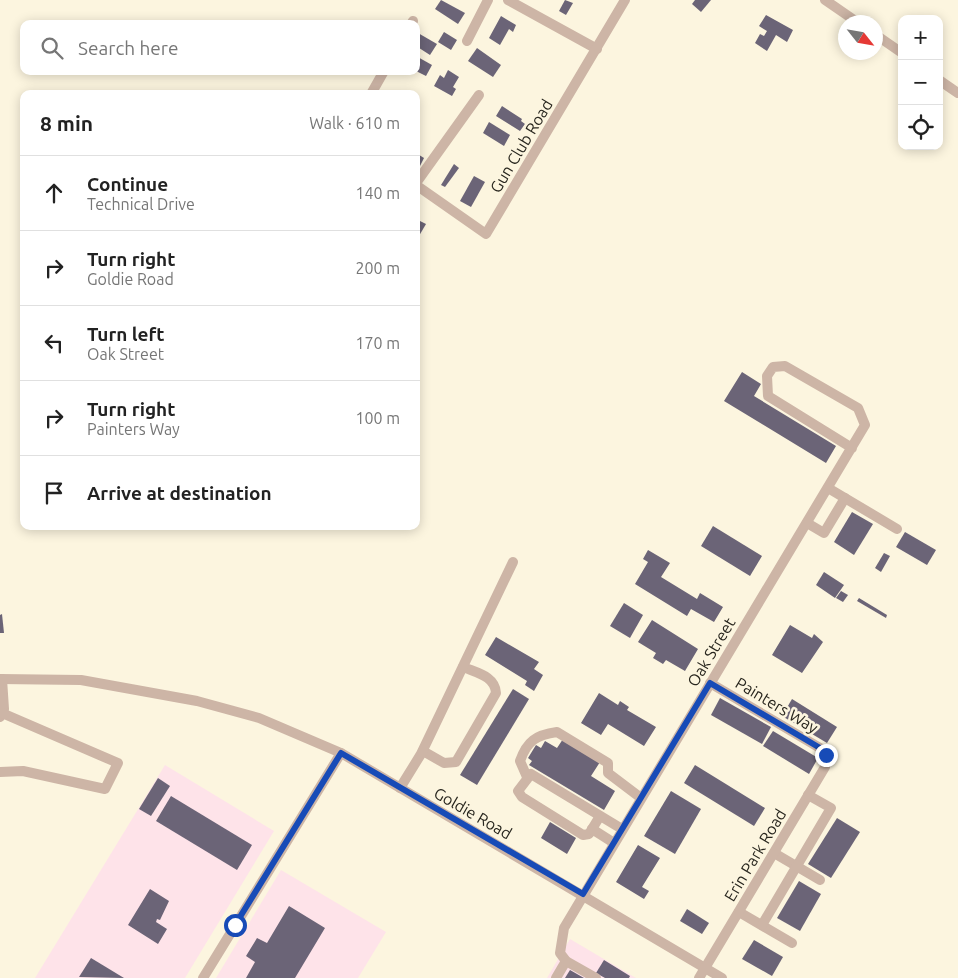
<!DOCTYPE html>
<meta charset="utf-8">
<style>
:root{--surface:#fff;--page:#f2f2f2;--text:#222;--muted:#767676;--line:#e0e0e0}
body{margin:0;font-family:Ubuntu,sans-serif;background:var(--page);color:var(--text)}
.controls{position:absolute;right:15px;top:15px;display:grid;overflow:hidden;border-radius:10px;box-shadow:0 2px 12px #0003}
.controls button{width:45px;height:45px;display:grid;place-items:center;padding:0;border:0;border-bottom:1px solid var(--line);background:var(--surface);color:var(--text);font:25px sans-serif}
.compass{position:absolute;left:838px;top:15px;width:45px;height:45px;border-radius:50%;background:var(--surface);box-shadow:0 2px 12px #0003;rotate:121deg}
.stop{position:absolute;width:15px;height:15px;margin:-11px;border:4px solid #174bb7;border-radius:50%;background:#fff}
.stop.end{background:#174bb7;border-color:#fff;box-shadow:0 1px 5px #0008}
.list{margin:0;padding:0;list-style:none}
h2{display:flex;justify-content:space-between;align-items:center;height:65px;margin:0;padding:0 20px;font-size:21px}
h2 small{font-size:16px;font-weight:400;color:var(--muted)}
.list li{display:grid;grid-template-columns:32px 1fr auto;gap:15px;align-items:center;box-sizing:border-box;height:75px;padding:0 20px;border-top:1px solid var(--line)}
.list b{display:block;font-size:19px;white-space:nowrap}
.list p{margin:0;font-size:16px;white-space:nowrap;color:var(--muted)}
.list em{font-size:16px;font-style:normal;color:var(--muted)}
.icon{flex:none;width:28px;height:28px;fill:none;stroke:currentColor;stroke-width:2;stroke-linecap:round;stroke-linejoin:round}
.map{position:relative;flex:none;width:958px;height:978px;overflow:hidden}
.search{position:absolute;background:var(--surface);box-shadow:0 2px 12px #0003;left:20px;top:20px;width:400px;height:55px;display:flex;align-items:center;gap:12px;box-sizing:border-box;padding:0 18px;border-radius:10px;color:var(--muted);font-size:19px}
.panel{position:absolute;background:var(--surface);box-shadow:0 2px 12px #0003;left:20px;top:90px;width:400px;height:440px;border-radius:10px}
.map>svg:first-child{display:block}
.industrial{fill:#fee3e9}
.building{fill:#6b6477}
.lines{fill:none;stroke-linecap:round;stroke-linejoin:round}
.minor{stroke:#cdb5a6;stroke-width:10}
.route{stroke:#174bb7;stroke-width:6}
.labels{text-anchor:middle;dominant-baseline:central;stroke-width:5;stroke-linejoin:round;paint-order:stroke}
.street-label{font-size:16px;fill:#28261e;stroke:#fcf5df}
</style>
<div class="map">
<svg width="958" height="978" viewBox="0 0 958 978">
<rect width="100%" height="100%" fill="#fcf5df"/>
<g class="industrial">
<polygon points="165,765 274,831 185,978 35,978"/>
<polygon points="281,870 386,932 358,978 216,978"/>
<polygon points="570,939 636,978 547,978"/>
</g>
<g class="building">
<polygon points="441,0 465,13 458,24 435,9"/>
<polygon points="565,0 573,3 566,15 559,11"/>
<polygon points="695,0 711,0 701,12 692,4"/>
<polygon points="766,15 793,30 787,42 776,35 767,51 755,43 760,34 764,36 767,31 759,26"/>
<polygon points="501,16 516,25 513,32 509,29 500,45 489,38"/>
<polygon points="444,32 457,40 451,50 438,42"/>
<polygon points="418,33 437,44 430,55 416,46"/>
<polygon points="477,48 501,65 493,77 468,61"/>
<polygon points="416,56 432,65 426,76 416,71"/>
<polygon points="448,70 459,77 453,87 456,89 452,96 434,86 440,75 444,78"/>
<polygon points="502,106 522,119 521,121 525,124 520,131 496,116"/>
<polygon points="489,122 510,135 504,146 483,133"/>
<polygon points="416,153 424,158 419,168 416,166"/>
<polygon points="454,164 459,168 445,187 441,185"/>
<polygon points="474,176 485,182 471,207 460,201"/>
<polygon points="416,219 426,224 416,241"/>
<polygon points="742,372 761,384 754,396 836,446 826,463 724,401"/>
<polygon points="852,512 873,524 854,555 834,542"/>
<polygon points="713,526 762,556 750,576 701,546"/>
<polygon points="905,532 936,550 927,565 896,547"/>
<polygon points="648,550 670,563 661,577 697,599 700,593 723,607 714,622 691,609 687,616 635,584 648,562 643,559"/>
<polygon points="884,553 890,556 881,572 875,568"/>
<polygon points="824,572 844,585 835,598 816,585"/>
<polygon points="841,591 848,595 843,602 836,598"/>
<polygon points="859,598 887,615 886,618 857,601"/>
<polygon points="624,603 643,615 630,638 610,626"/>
<polygon points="2,614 4,633 0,633 0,615"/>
<polygon points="652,620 698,649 685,671 666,660 663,664 653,658 656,653 638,642"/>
<polygon points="790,625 812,638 814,634 823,642 802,673 772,655"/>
<polygon points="496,637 539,662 534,669 543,675 534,691 525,685 527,681 485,655"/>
<polygon points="513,689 529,699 477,785 460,775"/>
<polygon points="599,693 618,705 620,701 629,707 627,710 656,727 644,746 608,724 601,735 581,723"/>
<polygon points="720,698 771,727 762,744 711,715"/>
<polygon points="792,699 837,727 827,743 782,716"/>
<polygon points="773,731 818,758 809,774 763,746"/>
<polygon points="563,739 600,762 591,776 615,791 604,810 529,765 532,761 528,758 536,745 541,748 545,741 557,748"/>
<polygon points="695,765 765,808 754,826 684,783"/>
<polygon points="158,778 170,786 151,816 139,809"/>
<polygon points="671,791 701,809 675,854 644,836"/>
<polygon points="171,796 252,845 237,870 156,821"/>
<polygon points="837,818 860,832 831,878 808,864"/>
<polygon points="550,822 576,838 567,854 541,838"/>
<polygon points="638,845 660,858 642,887 649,891 644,899 616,882"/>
<polygon points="799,881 821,894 800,931 777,918"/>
<polygon points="150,889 169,901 160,920 157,919 156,922 167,929 158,944 128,925"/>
<polygon points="289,906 325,928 295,978 246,978 255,962 246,956 257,938 267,943"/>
<polygon points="687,909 709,923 702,934 680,921"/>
<polygon points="754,940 783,957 772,976 742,959"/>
<polygon points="91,958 124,978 79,977"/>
<polygon points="604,960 630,976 629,978 605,978 596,973"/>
<polygon points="570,970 584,978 565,978"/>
</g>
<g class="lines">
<g class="minor">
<polyline points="508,0 597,49"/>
<polyline points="825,0 857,22"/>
<polyline points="411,24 413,21"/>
<polyline points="876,35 902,53"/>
<polyline points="467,41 488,0"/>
<polyline points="939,80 958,93"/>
<polyline points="371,94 384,71"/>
<polyline points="416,183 479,95"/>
<polyline points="416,185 486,234 625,0"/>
<polyline points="828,488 897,529"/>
<polyline points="807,523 824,533 845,498"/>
<polyline points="0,679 81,680 197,701 259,718 341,753 722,978"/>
<polyline points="0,717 4,709 2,679"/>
<path d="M423 751 444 763 456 762 496 693C495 676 477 673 463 667"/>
<polyline points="0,772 23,771 105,789 118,763 2,713"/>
<path d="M527 777 520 761C527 741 536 735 557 732L608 763V773L641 798"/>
<polyline points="400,788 421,754 513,562"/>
<polyline points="600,816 589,834 583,835 522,797 518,791 531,774 622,829"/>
<polyline points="592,829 614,843"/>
<polyline points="774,853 820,880"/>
<polyline points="739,912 792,943"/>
<polyline points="762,925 831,808 808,795"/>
<polyline points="203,978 341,753"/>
<polyline points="556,978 566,961"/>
<polyline points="596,978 566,961 560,953 564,928 865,425 858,408 785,366 773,367 767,376 768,396 852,448"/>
<polyline points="699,978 825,767 827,755 820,748 710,683"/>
</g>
</g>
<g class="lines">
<polyline class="route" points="235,925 341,753 583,894 710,683 820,748 826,755"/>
</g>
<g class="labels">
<g class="street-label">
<text transform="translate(521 146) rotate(-59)">Gun Club Road</text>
<text transform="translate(711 652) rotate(-59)">Oak Street</text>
<text transform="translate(777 705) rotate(31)">Painters Way</text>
<text transform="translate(473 813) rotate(30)">Goldie Road</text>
<text transform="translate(755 855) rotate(-59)">Erin Park Road</text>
</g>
</g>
</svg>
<div class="controls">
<button>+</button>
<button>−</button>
<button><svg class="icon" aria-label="locate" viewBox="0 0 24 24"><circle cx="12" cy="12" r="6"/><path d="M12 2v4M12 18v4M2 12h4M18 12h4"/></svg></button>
</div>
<svg class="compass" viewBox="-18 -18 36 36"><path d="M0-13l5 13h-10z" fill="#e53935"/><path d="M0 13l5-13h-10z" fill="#767676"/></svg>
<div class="stop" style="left:235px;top:925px"></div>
<div class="stop end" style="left:826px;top:755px"></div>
<div class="search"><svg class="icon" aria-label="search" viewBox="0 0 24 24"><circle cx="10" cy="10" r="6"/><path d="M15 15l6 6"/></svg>Search here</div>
<section class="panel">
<h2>8 min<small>Walk · 610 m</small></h2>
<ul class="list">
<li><svg class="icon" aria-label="ahead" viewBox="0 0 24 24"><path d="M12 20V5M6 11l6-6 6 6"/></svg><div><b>Continue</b><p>Technical Drive</p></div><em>140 m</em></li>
<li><svg class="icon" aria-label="right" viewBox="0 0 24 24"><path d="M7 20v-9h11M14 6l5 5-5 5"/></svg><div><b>Turn right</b><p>Goldie Road</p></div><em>200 m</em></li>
<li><svg class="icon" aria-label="left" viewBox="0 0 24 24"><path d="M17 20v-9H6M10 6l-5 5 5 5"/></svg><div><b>Turn left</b><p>Oak Street</p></div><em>170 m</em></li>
<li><svg class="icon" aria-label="right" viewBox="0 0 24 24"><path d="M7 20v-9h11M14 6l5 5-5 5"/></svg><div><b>Turn right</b><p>Painters Way</p></div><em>100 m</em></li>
<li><svg class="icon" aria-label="arrive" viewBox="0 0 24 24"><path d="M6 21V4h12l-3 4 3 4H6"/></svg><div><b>Arrive at destination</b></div></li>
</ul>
</section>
</div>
